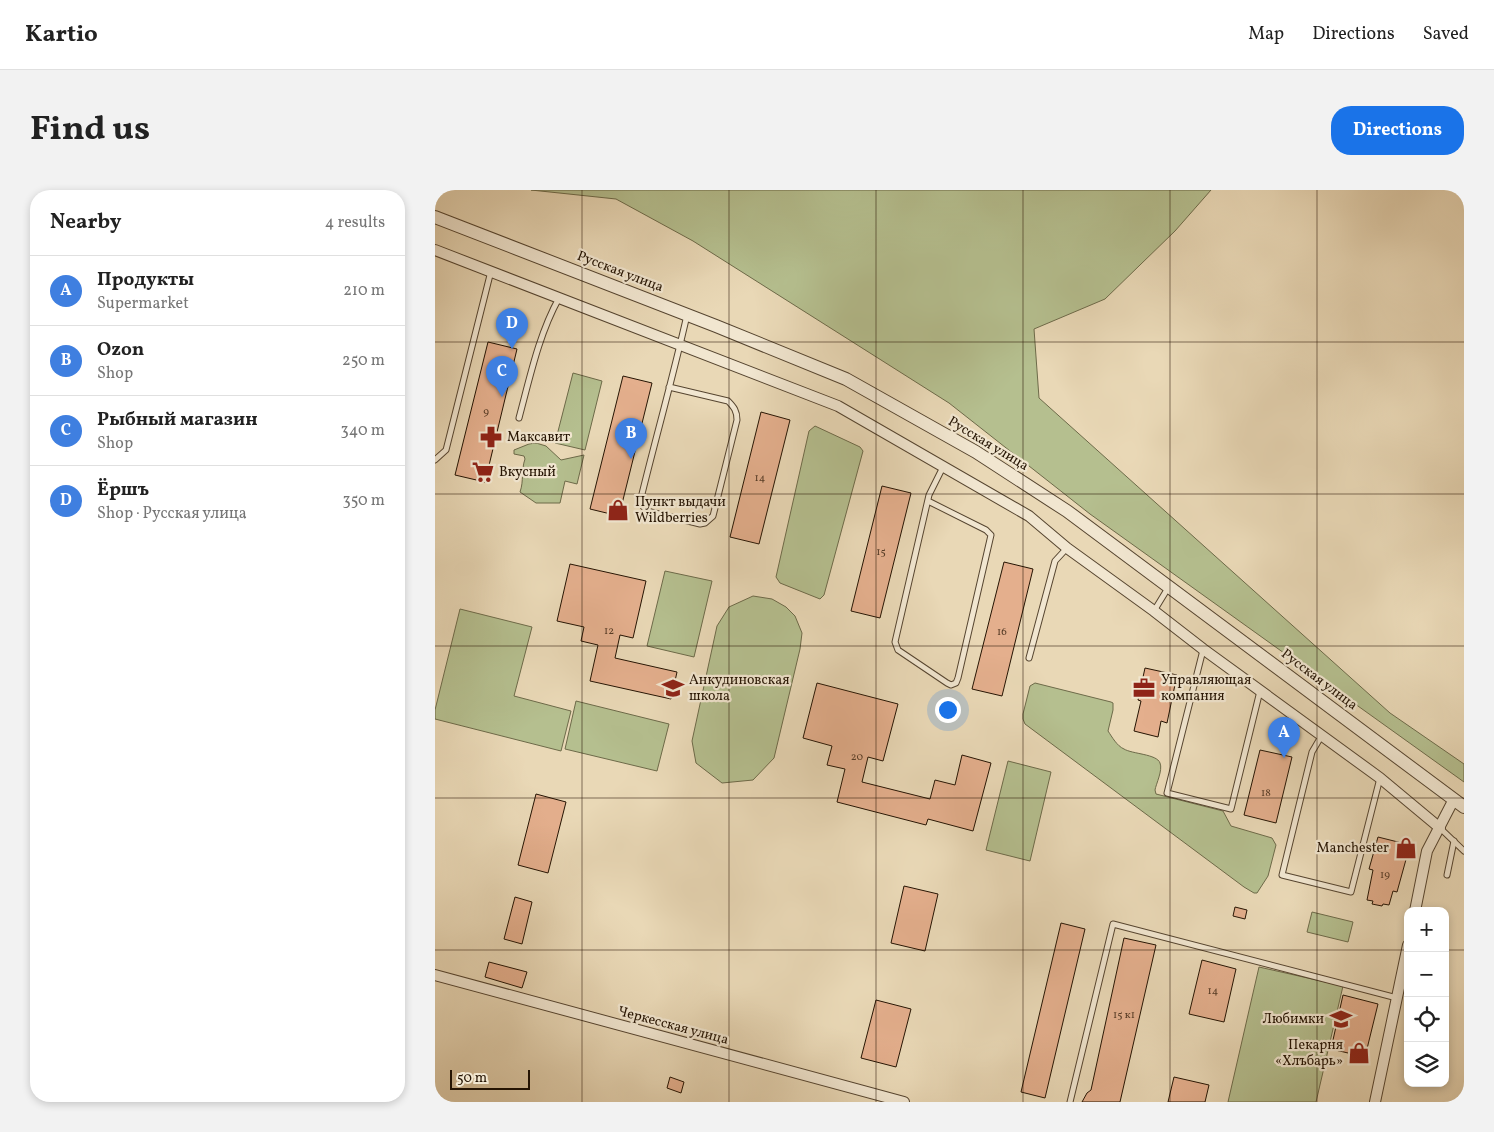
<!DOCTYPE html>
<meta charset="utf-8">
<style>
:root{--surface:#fff;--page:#f2f2f2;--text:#222;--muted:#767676;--line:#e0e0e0;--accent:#1a73e8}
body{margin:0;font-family:Vollkorn,serif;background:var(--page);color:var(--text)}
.controls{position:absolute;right:15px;bottom:15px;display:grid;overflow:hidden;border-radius:10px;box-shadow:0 2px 8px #0003}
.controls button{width:45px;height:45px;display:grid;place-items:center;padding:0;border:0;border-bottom:1px solid var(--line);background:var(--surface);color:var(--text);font:25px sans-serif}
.scale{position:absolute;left:15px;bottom:12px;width:80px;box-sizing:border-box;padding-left:5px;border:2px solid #251403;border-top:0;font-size:14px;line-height:18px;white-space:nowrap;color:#251403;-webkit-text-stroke:4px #f1e6d0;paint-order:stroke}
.you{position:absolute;left:512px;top:519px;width:18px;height:18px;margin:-12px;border:4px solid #fff;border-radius:50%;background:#1a73e8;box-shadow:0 0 0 8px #1a73e833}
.badge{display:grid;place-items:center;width:32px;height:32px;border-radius:50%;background:var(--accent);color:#fff;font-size:16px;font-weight:700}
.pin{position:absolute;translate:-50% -41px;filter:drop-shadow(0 1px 2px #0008)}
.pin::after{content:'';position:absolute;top:26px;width:18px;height:15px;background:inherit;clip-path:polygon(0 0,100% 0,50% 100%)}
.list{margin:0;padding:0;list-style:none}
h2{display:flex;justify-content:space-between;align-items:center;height:65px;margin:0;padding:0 20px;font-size:21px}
h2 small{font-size:16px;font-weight:400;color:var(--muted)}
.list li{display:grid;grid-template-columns:32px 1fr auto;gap:15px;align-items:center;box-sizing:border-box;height:70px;padding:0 20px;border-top:1px solid var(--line)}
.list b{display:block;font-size:19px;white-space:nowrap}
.list p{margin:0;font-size:16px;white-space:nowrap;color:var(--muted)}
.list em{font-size:16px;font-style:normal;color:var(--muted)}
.icon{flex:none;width:28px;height:28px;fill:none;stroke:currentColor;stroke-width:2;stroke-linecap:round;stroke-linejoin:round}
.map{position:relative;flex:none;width:1029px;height:912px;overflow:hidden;border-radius:20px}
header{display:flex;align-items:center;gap:30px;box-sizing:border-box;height:70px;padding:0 25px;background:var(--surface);border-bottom:1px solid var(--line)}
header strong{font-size:24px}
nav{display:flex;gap:28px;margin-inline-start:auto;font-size:18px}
.intro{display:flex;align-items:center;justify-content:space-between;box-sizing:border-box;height:120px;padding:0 30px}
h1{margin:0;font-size:35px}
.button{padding:12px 22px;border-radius:20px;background:var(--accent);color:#fff;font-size:18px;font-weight:700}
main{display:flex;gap:30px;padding:0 30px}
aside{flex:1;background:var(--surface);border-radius:20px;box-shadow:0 2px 8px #0003}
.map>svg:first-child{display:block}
.green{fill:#b5bf8f;stroke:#6d6a49}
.building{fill:#e4af8d;stroke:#251403}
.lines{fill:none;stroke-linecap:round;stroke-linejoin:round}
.service-casing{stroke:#564530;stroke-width:7}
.minor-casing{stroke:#564530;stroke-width:12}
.tertiary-casing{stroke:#564530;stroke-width:14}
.service{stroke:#f1e6d0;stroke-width:5}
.minor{stroke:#f1e6d0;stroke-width:10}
.tertiary{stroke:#f1e6d0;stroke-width:12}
.grid{fill:none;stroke:#251403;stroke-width:1;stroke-opacity:0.55}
.labels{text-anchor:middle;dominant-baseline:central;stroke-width:4.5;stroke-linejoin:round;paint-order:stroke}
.number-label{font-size:11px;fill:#553b26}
.street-label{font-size:14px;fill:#251403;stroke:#f1e6d0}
.poi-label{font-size:14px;fill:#251403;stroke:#f1e6d0;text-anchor:start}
</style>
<header>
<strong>Kartio</strong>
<nav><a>Map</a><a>Directions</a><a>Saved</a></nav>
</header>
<div class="intro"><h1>Find us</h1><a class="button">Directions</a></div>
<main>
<aside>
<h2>Nearby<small>4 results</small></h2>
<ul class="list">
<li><span class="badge" style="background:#3f7fe0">A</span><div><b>Продукты</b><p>Supermarket</p></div><em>210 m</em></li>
<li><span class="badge" style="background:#3f7fe0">B</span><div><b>Ozon</b><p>Shop</p></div><em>250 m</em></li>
<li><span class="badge" style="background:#3f7fe0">C</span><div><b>Рыбный магазин</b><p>Shop</p></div><em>340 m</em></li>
<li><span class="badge" style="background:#3f7fe0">D</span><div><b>Ёршъ</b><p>Shop · Русская улица</p></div><em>350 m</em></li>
</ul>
</aside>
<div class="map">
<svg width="1029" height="912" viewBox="0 0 1029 912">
<rect width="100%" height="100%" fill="#e9d8b6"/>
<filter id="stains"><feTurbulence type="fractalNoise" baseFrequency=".004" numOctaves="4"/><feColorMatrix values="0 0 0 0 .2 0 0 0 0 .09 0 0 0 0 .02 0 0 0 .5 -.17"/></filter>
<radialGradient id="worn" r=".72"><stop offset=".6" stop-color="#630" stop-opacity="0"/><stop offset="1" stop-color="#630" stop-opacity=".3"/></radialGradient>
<g class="green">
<polygon points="96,0 776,0 740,41 670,109 599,139 604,208 955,523 1029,574 1029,592 655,324 514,213 258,51 181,9"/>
<polygon points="138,183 167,191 150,260 120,253"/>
<polygon points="380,236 425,257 428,261 389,405 385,409 345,393 341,387 374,241"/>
<path d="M101 253 111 256 126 270 149 265 142 294 130 291 125 313H101L85 302C89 291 86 280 90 269L89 266 79 264V260L94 254Z"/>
<polygon points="230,381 277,391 259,467 212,456"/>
<polygon points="318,406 337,409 351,417 360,426 367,443 365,459 339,568 318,590 287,593 261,573 257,551 282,436 294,417"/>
<polygon points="25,419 97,437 79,506 136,521 126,561 0,529 0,520"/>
<path d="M600 493 676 512 678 513V520L673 541C677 547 682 556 689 559 697 564 722 564 725 573 728 580 721 594 720 600L721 604 784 620 788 621 796 636 837 648 841 655 833 686 822 703H819L809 697 590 534 588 529V524L595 496Z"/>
<polygon points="141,511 234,534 222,581 130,559"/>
<polygon points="573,571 616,582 595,671 551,660"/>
<polygon points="877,722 918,732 913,752 872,742"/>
<polygon points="824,777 908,796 881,912 793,912"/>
</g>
<g class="building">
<polygon points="53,152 82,159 50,292 20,285"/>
<polygon points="188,186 217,193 184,326 155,319"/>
<polygon points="326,222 355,230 324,354 295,347"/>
<polygon points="447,296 476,303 445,428 416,421"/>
<polygon points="569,372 598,379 567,506 537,499"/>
<polygon points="135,374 211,391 198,448 185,445 180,468 242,482 236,509 155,491 163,455 146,451 149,437 122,431"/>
<polygon points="710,478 742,485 732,533 726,531 723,547 699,541 706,511 703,510"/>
<polygon points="382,493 463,514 448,571 433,567 427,592 495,609 500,590 520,595 527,565 556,573 538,641 493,629 491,635 402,612 410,579 392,575 397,556 368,548"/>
<polygon points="825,560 857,567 841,633 809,625"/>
<polygon points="101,604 131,612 113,683 83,675"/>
<polygon points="943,647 975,655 962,702 958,701 954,715 948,714 947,716 937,714 938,711 932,710 938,680 934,679"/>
<polygon points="469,696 503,704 490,761 456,753"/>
<polygon points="80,707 97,712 87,754 69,749"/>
<polygon points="800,717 812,720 810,729 798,726"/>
<polygon points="626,733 650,739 610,908 586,902"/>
<polygon points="689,748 721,755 685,912 647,912 652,903 656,900"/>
<polygon points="767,770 801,779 789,832 754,824"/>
<polygon points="54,772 92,782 87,798 50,787"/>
<polygon points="908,805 943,814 930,867 896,859"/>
<polygon points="441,810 476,819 461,877 426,868"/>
<polygon points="235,887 249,892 246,903 232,898"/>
<polygon points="739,887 774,895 770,912 733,912"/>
</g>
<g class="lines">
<g class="service-casing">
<g id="service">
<path d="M234 197 293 211C299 217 302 221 302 230L278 326 270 333 265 334 212 321 206 314V308C221 247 238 187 252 125"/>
<path d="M84 228C95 187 104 144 124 108"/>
<polyline points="0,270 11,260 56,81"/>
<polyline points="493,311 551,340 556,345 523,488 521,493 516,495 512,493 463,460 460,452 494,305 508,277"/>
<polyline points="719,421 733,398"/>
<polyline points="768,460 732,603 796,619 825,501"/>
<polyline points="594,468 620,371 632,358"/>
<polyline points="887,545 877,562 847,685 916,702 945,588"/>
<polyline points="1005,638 1029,661"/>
<polyline points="1012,685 1019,651"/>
<polyline points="635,912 678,734 962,808"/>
</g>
</g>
<g class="minor-casing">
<g id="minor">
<polyline points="0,60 403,216 594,326 632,358 719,421 768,459 945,588 1005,638"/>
<polyline points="980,721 992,661 1019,609"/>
<polyline points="0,785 469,912"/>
<polyline points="940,912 973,755"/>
</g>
</g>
<g class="tertiary-casing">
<polyline id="tertiary" points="0,27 281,136 411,189 541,262 632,321 1029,617"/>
</g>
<use href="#service" class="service"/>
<use href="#minor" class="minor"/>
<use href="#tertiary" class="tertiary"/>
</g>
<path class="grid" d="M147 0V912M294 0V912M441 0V912M588 0V912M735 0V912M882 0V912M0 152H1029M0 304H1029M0 456H1029M0 608H1029M0 760H973M1010 760H1029"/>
<defs>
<g id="pharmacy-bare" transform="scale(1.725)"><path d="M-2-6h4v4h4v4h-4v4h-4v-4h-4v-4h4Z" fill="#8f2418" stroke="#f1e6d0" stroke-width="2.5" paint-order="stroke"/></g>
<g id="supermarket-bare" transform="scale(1.725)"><path d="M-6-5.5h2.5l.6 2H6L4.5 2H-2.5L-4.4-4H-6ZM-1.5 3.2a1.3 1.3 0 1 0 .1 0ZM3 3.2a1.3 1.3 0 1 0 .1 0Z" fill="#8f2418" stroke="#f1e6d0" stroke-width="2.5" paint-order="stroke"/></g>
<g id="shop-bare" transform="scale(1.725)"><path d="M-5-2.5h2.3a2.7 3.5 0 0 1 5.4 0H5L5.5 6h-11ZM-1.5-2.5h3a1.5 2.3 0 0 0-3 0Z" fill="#8f2418" stroke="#f1e6d0" stroke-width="2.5" paint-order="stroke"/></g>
<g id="school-bare" transform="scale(1.725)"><path d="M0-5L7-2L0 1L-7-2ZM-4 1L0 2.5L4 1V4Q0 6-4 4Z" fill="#8f2418" stroke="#f1e6d0" stroke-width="2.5" paint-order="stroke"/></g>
<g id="office-bare" transform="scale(1.725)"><path d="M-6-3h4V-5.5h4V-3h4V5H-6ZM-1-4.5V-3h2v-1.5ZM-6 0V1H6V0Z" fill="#8f2418" stroke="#f1e6d0" stroke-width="2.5" paint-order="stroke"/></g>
</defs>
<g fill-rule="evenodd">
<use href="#pharmacy-bare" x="56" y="247"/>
<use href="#supermarket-bare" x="48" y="282"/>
<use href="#shop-bare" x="183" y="320"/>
<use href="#school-bare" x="238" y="498"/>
<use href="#office-bare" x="709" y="498"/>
<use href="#shop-bare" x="971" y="658"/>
<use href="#school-bare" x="906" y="829"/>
<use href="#shop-bare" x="924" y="863"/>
</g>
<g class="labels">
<g class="number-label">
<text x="51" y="222">9</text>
<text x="325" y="288">14</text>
<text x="446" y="362">15</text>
<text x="174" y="441">12</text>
<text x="567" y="442">16</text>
<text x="422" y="567">20</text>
<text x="831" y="603">18</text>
<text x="950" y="685">19</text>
<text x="778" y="801">14</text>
<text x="689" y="825">15 к1</text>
</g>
<g class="street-label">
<text transform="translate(185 82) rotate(21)">Русская улица</text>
<text transform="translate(553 254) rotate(31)">Русская улица</text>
<text transform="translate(884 490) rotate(37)">Русская улица</text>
<text transform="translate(238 836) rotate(15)">Черкесская улица</text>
</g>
<g class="poi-label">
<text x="72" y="247">Максавит</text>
<text x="64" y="282">Вкусный</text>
<text x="200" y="312">Пункт выдачи<tspan x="200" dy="16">Wildberries</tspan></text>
<text x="254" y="490">Анкудиновская<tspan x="254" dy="16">школа</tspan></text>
<text x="726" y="490">Управляющая<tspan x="726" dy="16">компания</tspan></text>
<text x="954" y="658" text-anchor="end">Manchester</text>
<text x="889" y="829" text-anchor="end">Любимки</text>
<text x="908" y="855" text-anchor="end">Пекарня<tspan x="908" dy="16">«Хлъбарь»</tspan></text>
</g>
</g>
<rect width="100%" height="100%" filter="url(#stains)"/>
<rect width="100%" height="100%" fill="url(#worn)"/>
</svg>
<div class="controls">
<button>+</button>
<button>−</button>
<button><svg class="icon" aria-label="locate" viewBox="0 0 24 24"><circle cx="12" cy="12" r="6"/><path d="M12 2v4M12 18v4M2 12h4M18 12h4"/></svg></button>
<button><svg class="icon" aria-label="layers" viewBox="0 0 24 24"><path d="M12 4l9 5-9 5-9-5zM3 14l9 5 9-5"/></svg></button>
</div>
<div class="scale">50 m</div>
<div class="you"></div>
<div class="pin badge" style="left:849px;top:568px;background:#3f7fe0">A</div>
<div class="pin badge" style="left:196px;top:269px;background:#3f7fe0">B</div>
<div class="pin badge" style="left:67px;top:207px;background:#3f7fe0">C</div>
<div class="pin badge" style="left:77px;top:159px;background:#3f7fe0">D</div>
</div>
</main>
